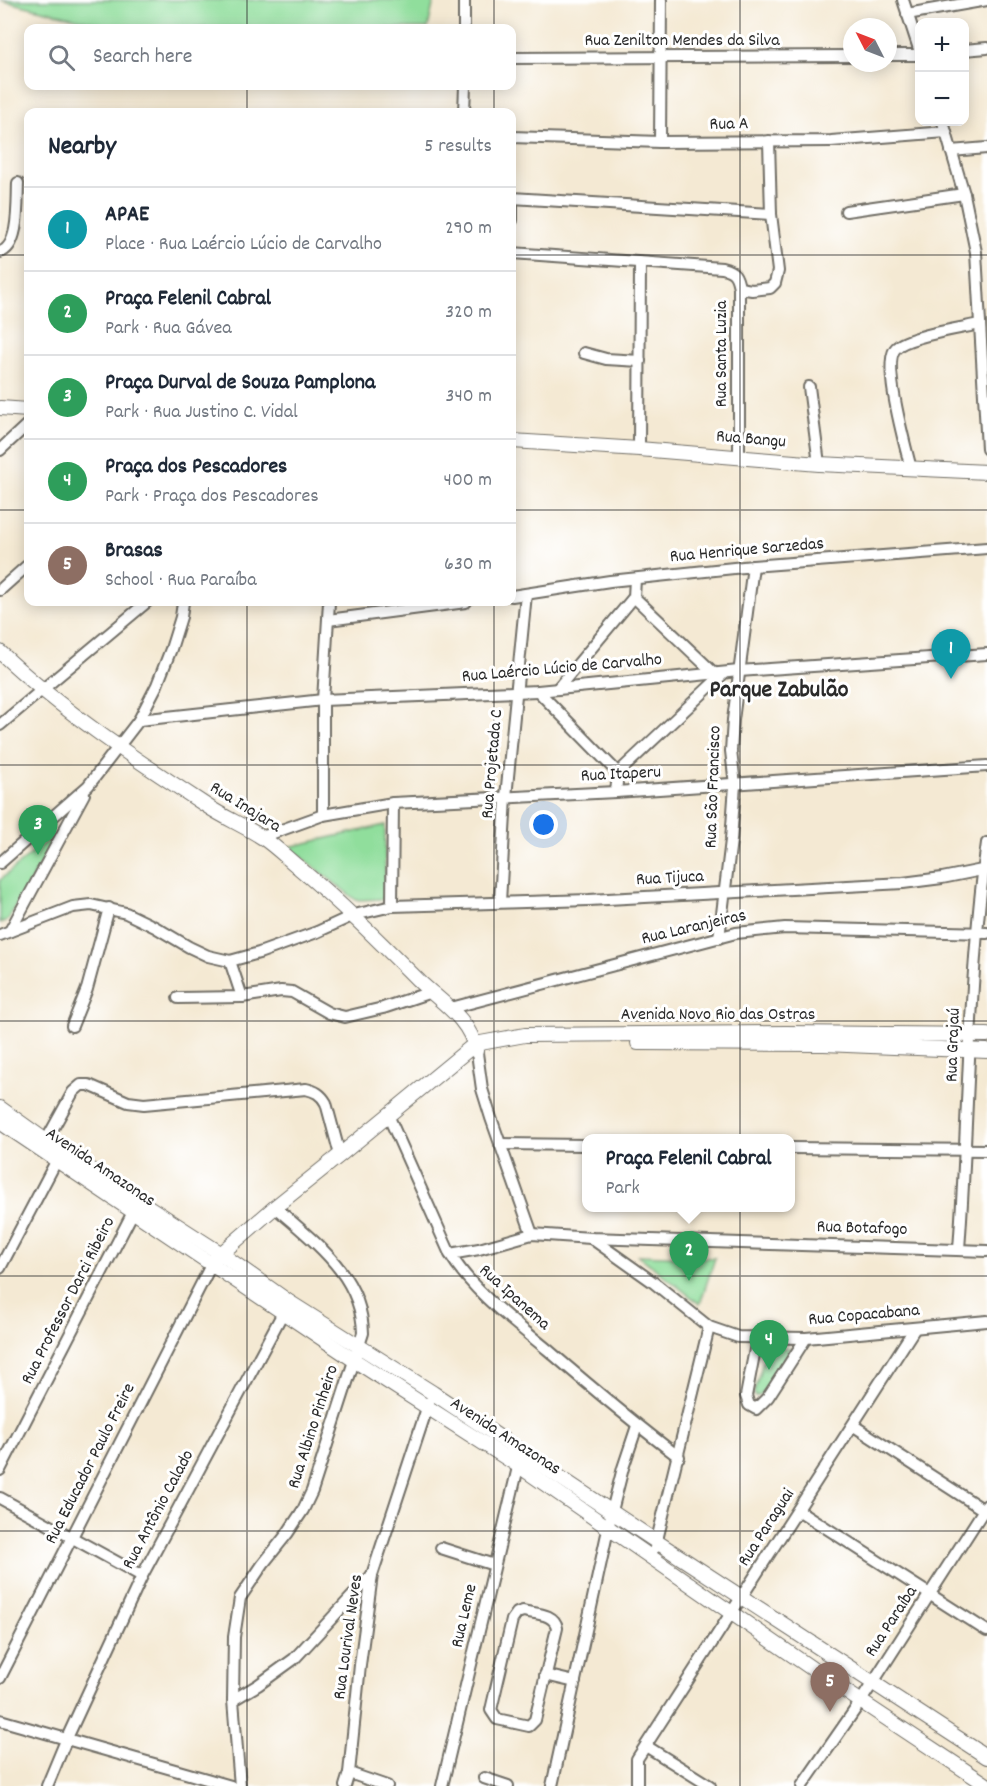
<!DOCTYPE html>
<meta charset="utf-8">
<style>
:root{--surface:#fff;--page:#f2f2f3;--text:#1f2937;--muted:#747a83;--line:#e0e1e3;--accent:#d1495b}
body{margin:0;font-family:Dekko,sans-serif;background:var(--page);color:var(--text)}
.controls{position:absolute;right:18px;top:18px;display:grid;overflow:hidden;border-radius:12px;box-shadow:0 3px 15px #0003}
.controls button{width:54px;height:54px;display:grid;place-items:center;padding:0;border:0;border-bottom:2px solid var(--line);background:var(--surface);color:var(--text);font:30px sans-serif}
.compass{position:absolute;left:843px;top:18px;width:54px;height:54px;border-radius:50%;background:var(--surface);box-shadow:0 3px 15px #0003;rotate:312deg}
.you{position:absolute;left:544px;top:825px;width:21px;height:21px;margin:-15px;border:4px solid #fff;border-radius:50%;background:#1a73e8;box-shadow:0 0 0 9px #1a73e833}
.badge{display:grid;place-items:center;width:39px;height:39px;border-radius:50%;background:var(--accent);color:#fff;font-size:20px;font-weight:700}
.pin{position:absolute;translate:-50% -50px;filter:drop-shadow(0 2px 3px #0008)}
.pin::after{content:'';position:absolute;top:32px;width:21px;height:18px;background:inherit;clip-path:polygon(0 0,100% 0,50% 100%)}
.popup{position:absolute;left:582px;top:1134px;width:213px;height:78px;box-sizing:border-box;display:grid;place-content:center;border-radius:12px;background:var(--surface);filter:drop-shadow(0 2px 4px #0005);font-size:20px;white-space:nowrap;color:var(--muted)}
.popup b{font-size:22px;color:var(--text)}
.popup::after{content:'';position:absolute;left:50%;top:100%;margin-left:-12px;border:12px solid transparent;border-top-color:var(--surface)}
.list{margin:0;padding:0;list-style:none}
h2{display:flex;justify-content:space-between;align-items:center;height:78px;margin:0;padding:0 24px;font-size:26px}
h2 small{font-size:20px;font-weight:400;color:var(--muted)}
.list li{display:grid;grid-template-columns:39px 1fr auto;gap:18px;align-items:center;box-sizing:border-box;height:84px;padding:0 24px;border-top:2px solid var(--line)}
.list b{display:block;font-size:22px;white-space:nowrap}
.list p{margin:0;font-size:20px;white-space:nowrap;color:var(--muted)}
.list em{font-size:20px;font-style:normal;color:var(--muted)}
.icon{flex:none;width:33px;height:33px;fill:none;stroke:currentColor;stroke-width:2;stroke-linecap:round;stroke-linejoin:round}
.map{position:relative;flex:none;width:987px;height:1786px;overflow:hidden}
.search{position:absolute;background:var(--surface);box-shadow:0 3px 15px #0003;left:24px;top:24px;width:492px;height:66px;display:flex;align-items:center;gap:15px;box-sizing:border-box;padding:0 21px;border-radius:12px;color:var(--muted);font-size:22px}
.panel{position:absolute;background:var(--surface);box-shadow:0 3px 15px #0003;left:24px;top:108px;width:492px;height:498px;border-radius:12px}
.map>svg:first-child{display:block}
.green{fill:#90de9c;stroke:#5e8464;stroke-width:1.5}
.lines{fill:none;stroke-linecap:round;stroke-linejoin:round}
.minor-casing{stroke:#716e66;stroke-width:14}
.tertiary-casing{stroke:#716e66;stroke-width:16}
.minor{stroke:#fff;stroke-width:10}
.tertiary{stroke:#fff;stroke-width:14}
.grid{fill:none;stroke:#2b2b2b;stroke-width:1.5;stroke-opacity:0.55}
.labels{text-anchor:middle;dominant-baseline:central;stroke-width:6;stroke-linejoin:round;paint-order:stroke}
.street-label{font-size:18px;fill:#2b2b2b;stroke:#fff}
.district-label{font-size:24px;font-weight:bold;fill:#2b2b2b;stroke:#fff}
</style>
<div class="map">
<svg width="987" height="1786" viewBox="0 0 987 1786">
<rect width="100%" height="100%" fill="#fff"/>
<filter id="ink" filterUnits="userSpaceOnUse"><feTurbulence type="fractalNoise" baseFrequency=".0167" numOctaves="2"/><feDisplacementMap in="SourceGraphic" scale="12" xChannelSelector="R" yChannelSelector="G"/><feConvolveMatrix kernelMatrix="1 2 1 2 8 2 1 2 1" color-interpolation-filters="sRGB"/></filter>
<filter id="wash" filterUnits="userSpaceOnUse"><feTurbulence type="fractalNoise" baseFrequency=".008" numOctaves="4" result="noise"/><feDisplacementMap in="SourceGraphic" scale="24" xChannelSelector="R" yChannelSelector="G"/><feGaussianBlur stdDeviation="1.35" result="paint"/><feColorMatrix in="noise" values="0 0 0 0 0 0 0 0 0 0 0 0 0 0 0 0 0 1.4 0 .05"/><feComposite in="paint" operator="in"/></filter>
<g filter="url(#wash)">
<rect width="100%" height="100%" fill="#f4e9d3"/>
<g class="green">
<polygon points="0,0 434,0 428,28 117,28"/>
<polygon points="385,825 385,899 356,900 289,847"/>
<polygon points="60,830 8,920 0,923 0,880"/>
<polygon points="638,1255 715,1258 700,1304"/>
<polygon points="767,1348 791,1348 761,1395 755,1397 754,1392"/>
</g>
</g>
<g filter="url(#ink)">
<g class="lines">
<g class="minor-casing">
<g id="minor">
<polyline points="464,0 464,28"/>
<polyline points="903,0 920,52"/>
<polyline points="907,14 987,0"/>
<polyline points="964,50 987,48"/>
<polyline points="888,55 920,55"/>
<polyline points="512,58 852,56"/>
<polyline points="464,112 465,86"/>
<polyline points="943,122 964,194 976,252 987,449"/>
<polyline points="512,137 660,142 831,141 946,132"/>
<polyline points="660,142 661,0"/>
<polyline points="951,151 987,148"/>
<polyline points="512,198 771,214"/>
<polyline points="846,211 964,194"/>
<polyline points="512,220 512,198"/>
<path d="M0 252C20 247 17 201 18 183"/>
<path d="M512 253 722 268C735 271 737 276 739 288"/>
<polyline points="584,353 606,359 640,361"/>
<polyline points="809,387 819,464"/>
<polyline points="639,449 640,263"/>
<polyline points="0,450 28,424"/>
<polyline points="739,457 739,288 752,290 770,288 775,283 778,271 771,214 769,141"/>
<path d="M911 469C906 448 881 362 896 348 907 336 962 328 980 324"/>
<polyline points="0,590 28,565"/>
<polyline points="512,596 610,581 753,566 987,548"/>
<polyline points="634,597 714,673"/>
<polyline points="328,620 466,602"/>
<polyline points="558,688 634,597 635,579"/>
<polyline points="538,691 618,773"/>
<polyline points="139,720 323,700 538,691 739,671 987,654"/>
<polyline points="0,725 147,602"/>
<polyline points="616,792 618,773 724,673"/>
<polyline points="323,815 323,700 329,602"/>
<polyline points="262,837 323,815 393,803 616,792 987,766"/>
<polyline points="0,863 88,786 139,720 157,685 171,649 181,617 183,602"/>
<polyline points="500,902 506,797 526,594"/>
<polyline points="392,906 393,803"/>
<polyline points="10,931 84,794"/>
<polyline points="0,935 73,907 91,905 126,913 155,927 189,947 208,956 230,961 259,953 317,932 354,915 392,906 589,900 903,883 942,878 987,869"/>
<polyline points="719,938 731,840 735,785 731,751 733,720 753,566"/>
<polyline points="230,961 242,997"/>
<polyline points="178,998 242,997 281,991 292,992 329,1013 345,1017 383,1008 431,992"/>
<polyline points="451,1008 736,933 785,928 987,933"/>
<polyline points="72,1026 87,989 109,908"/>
<polyline points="477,1053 482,1089 491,1118 532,1234"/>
<path d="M388 1115 450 1254C474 1293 513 1321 548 1350 591 1387 634 1423 679 1457"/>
<path d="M46 1141 73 1092 81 1085H89L128 1102 144 1104 306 1089C315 1091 321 1094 326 1103L340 1155"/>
<polyline points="500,1144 587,1145"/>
<polyline points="791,1148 987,1150"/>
<polyline points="591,1238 653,1282 709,1327 738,1337 806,1338 987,1321"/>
<path d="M959 1249C969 1114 968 977 987 843"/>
<polyline points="450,1254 479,1249 532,1234 591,1238 987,1251"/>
<polyline points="0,1268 60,1154"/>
<polyline points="757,1339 746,1396 749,1405 756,1409 768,1397 806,1338"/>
<polyline points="854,1426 987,1512"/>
<polyline points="0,1470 133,1212"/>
<polyline points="0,1498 142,1576"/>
<polyline points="798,1510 987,1631"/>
<polyline points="441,1548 494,1565"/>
<polyline points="655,1548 709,1327"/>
<path d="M523 1611C535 1614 555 1613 557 1628L535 1720 529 1726 497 1719 491 1710 512 1620 517 1613Z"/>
<polyline points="545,1675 575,1682"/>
<polyline points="0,1678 211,1265"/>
<polyline points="233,1700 258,1685 294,1659 372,1575"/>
<polyline points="0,1720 231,1786"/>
<polyline points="646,1746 710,1786"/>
<polyline points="349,1773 387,1786"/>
<polyline points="484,1778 508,1786"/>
<polyline points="47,1786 67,1738 142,1576 286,1307"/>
<path d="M240 1786 233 1700 234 1637 240 1598 263 1564 287 1534 303 1510 312 1491 363 1333C362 1275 314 1242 275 1207"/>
<polyline points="345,1786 349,1773 360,1665 372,1575 429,1402"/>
<polyline points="442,1786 520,1459"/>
<polyline points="552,1786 612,1511 623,1468 637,1426"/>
<polyline points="637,1786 637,1759 915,1328"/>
<polyline points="802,1786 861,1701 987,1505"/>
</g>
</g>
<g class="tertiary-casing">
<g id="tertiary">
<polyline points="0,408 28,410"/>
<polyline points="512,441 639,449 819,464 987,472"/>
<path d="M0 652C63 712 135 759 207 806 225 818 245 826 263 838 275 846 286 857 298 867 341 903 380 942 420 982 442 1003 470 1019 476 1051"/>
<polyline points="638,1043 824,1044 987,1051"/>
<polyline points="0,1108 46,1141 220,1253 289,1302 433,1393 657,1542 987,1757"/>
<polyline points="0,1122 354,1360 519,1466 830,1681 987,1785"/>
<polyline points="216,1258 275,1207 340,1155 475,1044 525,1035 786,1033 987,1035"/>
</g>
</g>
<use href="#minor" class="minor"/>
<use href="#tertiary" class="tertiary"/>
</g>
</g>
<path class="grid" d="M247 0V28M494 0V28M740 0V1786M247 86V112M494 86V112M0 255H28M512 255H987M0 510H28M512 510H987M247 602V1786M494 602V1786M0 765H987M0 1021H987M0 1276H987M0 1531H987"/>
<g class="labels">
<g class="street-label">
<text x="682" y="41">Rua Zenilton Mendes da Silva</text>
<text transform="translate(729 125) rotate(-1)">Rua A</text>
<text transform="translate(722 354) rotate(-90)">Rua Santa Luzia</text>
<text transform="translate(751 440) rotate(5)">Rua Bangu</text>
<text transform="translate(747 551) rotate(-5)">Rua Henrique Sarzedas</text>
<text transform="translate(562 669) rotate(-5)">Rua Laércio Lúcio de Carvalho</text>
<text transform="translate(493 764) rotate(-85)">Rua Projetada C</text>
<text transform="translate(621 775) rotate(-3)">Rua Itaperu</text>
<text transform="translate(714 787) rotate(-88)">Rua São Francisco</text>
<text transform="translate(245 808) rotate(32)">Rua Inajara</text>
<text transform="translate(670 879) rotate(-3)">Rua Tijuca</text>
<text transform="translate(694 928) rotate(-13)">Rua Laranjeiras</text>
<text x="718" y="1015">Avenida Novo Rio das Ostras</text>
<text transform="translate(954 1045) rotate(-88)">Rua Grajaú</text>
<text transform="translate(100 1168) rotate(34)">Avenida Amazonas</text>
<text transform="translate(862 1229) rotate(2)">Rua Botafogo</text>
<text transform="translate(514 1298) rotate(42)">Rua Ipanema</text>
<text transform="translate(69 1301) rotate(-63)">Rua Professor Darci Ribeiro</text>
<text transform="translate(864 1316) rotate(-5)">Rua Copacabana</text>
<text transform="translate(314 1427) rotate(-72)">Rua Albino Pinheiro</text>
<text transform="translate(505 1437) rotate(33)">Avenida Amazonas</text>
<text transform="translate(91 1464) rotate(-63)">Rua Educador Paulo Freire</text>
<text transform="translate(159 1510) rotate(-62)">Rua Antônio Calado</text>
<text transform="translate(767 1528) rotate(-57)">Rua Paraguai</text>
<text transform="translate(465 1616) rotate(-77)">Rua Leme</text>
<text transform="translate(892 1622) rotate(-57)">Rua Paraíba</text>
<text transform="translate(349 1637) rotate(-82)">Rua Lourival Neves</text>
</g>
<g class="district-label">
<text x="779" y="691">Parque Zabulão</text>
</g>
</g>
</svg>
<div class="controls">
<button>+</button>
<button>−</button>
</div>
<svg class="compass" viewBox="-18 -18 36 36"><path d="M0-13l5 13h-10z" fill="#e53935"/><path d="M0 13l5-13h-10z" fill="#747a83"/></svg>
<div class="you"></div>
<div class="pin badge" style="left:951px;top:679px;background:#0f9aa8">1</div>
<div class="pin badge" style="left:689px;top:1281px;background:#2e9e5b">2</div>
<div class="popup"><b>Praça Felenil Cabral</b>Park</div>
<div class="pin badge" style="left:38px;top:855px;background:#2e9e5b">3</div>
<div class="pin badge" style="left:769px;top:1370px;background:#2e9e5b">4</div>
<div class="pin badge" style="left:830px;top:1712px;background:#8d6e63">5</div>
<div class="search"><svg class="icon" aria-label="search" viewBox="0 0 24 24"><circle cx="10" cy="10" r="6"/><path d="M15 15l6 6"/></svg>Search here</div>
<section class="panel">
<h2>Nearby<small>5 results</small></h2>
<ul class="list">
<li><span class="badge" style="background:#0f9aa8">1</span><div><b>APAE</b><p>Place · Rua Laércio Lúcio de Carvalho</p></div><em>290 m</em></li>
<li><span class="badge" style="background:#2e9e5b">2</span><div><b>Praça Felenil Cabral</b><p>Park · Rua Gávea</p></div><em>320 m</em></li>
<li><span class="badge" style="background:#2e9e5b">3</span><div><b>Praça Durval de Souza Pamplona</b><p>Park · Rua Justino C. Vidal</p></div><em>340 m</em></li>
<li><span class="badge" style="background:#2e9e5b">4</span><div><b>Praça dos Pescadores</b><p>Park · Praça dos Pescadores</p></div><em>400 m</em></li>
<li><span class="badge" style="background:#8d6e63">5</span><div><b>Brasas</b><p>School · Rua Paraíba</p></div><em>630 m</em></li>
</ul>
</section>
</div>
